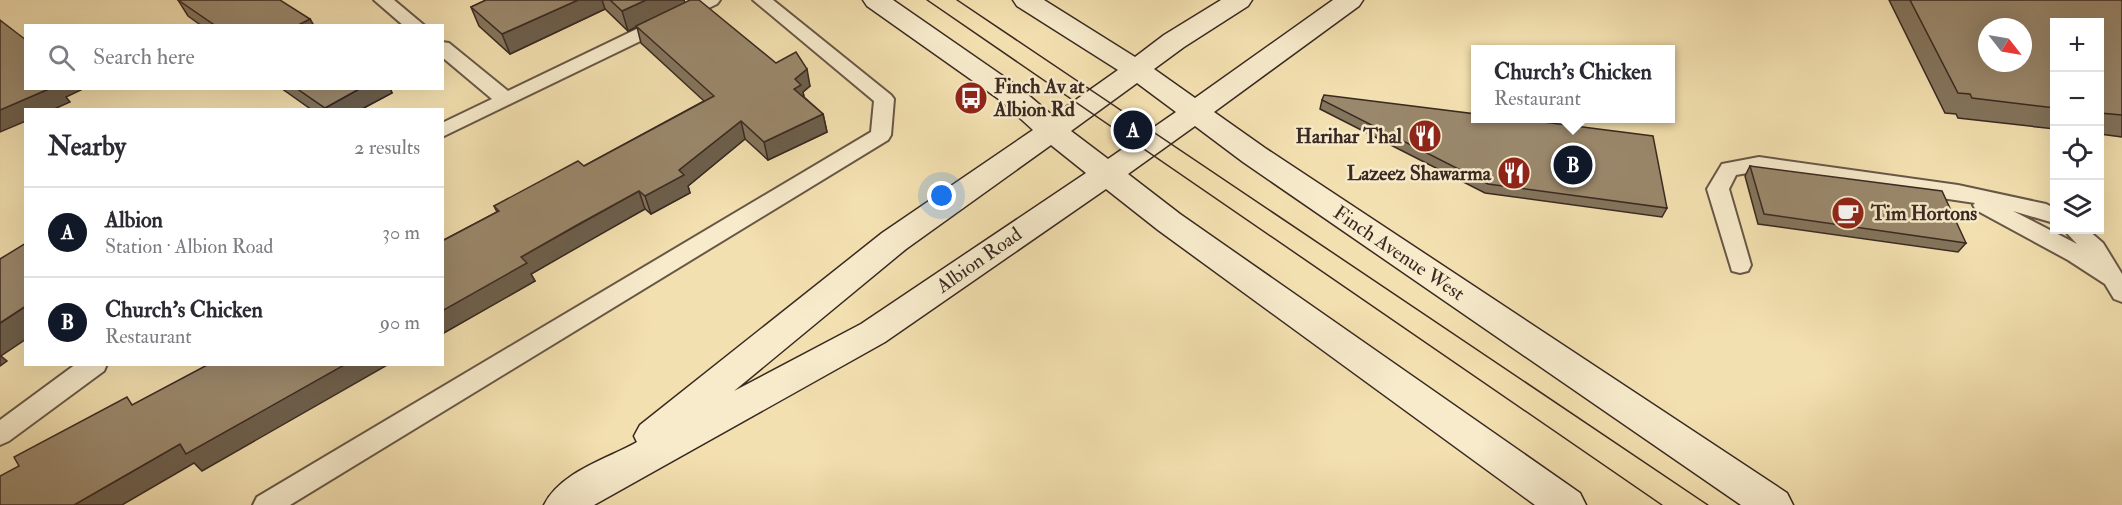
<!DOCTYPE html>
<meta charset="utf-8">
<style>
:root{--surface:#fff;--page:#f2f2f3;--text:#2b2b33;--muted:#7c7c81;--line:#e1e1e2;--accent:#111827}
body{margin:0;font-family:"IM FELL Double Pica",serif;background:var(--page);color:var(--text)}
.controls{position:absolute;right:18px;top:18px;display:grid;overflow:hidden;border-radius:0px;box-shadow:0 6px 24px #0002}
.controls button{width:54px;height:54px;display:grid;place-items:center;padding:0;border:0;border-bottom:2px solid var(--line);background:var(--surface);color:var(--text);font:30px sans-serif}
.compass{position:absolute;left:1978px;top:18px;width:54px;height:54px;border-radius:50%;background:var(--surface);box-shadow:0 6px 24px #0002;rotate:121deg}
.you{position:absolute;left:942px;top:196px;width:21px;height:21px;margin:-15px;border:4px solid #fff;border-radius:50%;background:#1a73e8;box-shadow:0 0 0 9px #1a73e833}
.badge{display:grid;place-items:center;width:39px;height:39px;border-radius:50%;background:var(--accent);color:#fff;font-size:20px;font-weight:700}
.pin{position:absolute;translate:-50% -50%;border:3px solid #fff;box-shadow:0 2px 6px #0006}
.popup{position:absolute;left:1471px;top:45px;width:204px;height:78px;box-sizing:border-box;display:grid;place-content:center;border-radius:0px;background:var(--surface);filter:drop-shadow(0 2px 4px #0005);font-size:20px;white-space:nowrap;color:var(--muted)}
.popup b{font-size:22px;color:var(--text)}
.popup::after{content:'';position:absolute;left:50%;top:100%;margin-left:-12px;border:12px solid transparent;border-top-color:var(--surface)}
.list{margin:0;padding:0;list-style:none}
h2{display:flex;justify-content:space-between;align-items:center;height:78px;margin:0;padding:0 24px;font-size:26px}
h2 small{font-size:20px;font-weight:400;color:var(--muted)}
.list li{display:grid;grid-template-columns:39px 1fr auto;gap:18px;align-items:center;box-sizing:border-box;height:90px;padding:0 24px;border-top:2px solid var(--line)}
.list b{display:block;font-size:22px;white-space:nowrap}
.list p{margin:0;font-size:20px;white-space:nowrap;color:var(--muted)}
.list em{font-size:20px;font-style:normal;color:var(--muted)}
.icon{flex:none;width:33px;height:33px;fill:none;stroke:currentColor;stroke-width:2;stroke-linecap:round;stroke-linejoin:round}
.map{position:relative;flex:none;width:2122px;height:505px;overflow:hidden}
.search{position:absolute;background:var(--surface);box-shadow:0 6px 24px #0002;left:24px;top:24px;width:420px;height:66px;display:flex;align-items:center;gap:15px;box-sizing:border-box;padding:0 21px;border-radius:0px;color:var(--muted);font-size:22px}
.panel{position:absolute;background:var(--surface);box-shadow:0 6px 24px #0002;left:24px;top:108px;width:420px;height:258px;border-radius:0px}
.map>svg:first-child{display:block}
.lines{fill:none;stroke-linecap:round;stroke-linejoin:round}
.lane-casing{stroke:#685746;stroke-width:4}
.secondary-casing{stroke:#3a2922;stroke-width:3}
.lane{fill:#f7ebcc;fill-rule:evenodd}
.secondary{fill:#f7ebcc;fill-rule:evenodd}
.tram{stroke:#3a2922;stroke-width:1.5}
.wall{fill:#84755d;stroke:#3a2922;stroke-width:1.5}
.shaded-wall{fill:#6c5f4c;stroke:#3a2922;stroke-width:1.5}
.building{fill:#9a886c;stroke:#3a2922;stroke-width:1.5;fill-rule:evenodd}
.labels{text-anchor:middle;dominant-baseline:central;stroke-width:5;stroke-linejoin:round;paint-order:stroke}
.poi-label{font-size:20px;font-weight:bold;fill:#3a2922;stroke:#f7ebcc;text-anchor:start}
.street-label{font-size:20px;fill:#3a2922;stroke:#f7ebcc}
</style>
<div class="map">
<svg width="2122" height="505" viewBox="0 0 2122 505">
<rect width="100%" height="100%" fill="#f3e0b0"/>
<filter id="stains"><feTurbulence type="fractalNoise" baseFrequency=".00333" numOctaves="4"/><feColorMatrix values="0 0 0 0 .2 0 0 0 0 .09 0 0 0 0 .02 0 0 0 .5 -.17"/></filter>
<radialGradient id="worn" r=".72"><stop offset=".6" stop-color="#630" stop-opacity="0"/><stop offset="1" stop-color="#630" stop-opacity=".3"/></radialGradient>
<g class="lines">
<g class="lane-casing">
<g id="lane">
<polygon points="374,0 394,0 425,26 404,26"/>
<polygon points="697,0 720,0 717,4 442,137 442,123 492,99 442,57 442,42 449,43 508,91"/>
<polygon points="753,0 773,0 891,95 894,99 891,135 888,140 290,505 253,505 257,497 871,132 874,101"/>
<polygon points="1759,157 1958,185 2046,204 2054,208 2054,223 2013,211 2077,244 2064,230 2088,230 2103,243 2122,274 2122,302 2114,299 2105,284 2068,260 1976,210 1973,205 1975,203 1759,171 1736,175 1729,189 1751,265 1748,271 1740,273 1732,271 1707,189 1722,164"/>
<polygon points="76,364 107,364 104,371 9,441 0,445 0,420"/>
</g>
</g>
<g class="secondary-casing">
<path id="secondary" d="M863 0H893L1020 88 1053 116 1118 70 1017 6 1013 0H1044L1135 57 1164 35 1221 0H1252L1248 6 1184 47 1154 69 1195 98 1333 0H1363L1359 6 1214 112 1265 148 1787 493 1793 505H1741L1243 162 1195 126 1128 174 1180 214 1580 493 1586 505H1535L1158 230 1106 189 885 342 594 505H544C560 472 607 459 637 442L634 436 640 425 882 233 1033 130 1000 100 867 6ZM1137 83 1176 112 1108 159 1071 131ZM1051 145 1086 173 861 324 734 391 906 249Z"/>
</g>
<use href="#lane" class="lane"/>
<use href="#secondary" class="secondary"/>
<g class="tram">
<polyline points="927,0 1662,505"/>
<polyline points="957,0 1708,505"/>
</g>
</g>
<g class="wall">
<polygon points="178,0 310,19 314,26 202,26 188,16"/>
<polygon points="486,0 684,0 684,3 810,86 803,92 804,97 823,114 827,132 768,160 745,139 688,186 690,193 651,214 645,209 584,243 531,274 535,281 442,334 442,241 497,212 494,206 584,166 704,101 641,43 637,27 628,31 605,9 510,54 479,26 471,7"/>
<polygon points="1889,0 2122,0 2122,137 2100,134 2100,22 2055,22 2055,129 1958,118 1956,114 1945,113"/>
<polygon points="281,88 390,88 392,93 360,110 312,110"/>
<polygon points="1322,100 1667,208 1662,217 1485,193 1320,109"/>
<polygon points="1750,166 1966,243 1958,252 1758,224 1745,176"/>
</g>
<g class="shaded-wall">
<polygon points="578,0 602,0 605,9 510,54 502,34"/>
<polygon points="646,0 684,0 685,3 628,31 622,11"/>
<polygon points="310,19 314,26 301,26 300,24"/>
<polygon points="807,69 810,86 803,92 805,102 794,89 795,79"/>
<polygon points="51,88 80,88 81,90 66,97 70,102 52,110 26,110 26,121 0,132 0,110"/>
<polygon points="361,88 390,88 392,93 360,110 326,110 325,108"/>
<polygon points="823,114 827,132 768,160 764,142"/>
<polygon points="741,121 745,139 688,186 690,193 651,214 645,196 679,170"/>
<polygon points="639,191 645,209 531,274 535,281 442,334 442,311 521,257"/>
<polygon points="26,306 26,339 1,356 7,361 0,366 0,323"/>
<polygon points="346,364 389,364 202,471 194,463 122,505 74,505 180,444"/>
</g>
<g class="building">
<polygon points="178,0 280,0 310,19 300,24 303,26 216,26"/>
<polygon points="486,0 578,0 502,34 471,7"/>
<polygon points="610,0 646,0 622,11"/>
<polygon points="690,0 699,0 776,63 796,52 807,69 795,79 801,85 794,89 823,114 764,142 741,121 679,170 684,175 645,196 639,191 577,225 521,257 527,263 442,311 442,241 499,211 494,206 578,161 584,166 714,96 636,26"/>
<path d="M1910 0H2122V115L2100 113V22H2055V108L1972 98 1970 94 1958 93ZM1987 27H2023V63H1987Z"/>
<polygon points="0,20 26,40 26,88 51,88 0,110"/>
<polygon points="296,88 361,88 325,108"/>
<polygon points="1324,95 1476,114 1476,118 1513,118 1653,136 1667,208 1488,184 1322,100"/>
<polygon points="1750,166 1942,191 1966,243 1764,214"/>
<polygon points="26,243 26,306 0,323 0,259"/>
<polygon points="209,364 346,364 186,454 180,444 74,505 0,505 0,476 19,466 14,457 127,397 132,405"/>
</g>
<defs>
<g id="bus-disc" transform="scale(1.725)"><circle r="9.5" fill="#8f2418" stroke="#f7ebcc"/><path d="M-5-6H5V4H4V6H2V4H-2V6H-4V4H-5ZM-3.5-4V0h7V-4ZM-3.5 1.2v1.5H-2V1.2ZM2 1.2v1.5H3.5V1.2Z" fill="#fff"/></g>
<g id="restaurant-disc" transform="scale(1.725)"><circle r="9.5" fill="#8f2418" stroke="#f7ebcc"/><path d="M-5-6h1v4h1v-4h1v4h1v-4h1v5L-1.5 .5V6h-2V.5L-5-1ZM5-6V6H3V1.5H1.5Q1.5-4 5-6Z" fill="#fff"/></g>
<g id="cafe-disc" transform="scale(1.725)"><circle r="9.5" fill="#8f2418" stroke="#f7ebcc"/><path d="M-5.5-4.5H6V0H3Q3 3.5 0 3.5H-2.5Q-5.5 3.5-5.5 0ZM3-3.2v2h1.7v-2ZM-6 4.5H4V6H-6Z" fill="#fff"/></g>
</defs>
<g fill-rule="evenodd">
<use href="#bus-disc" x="971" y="98"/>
<use href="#restaurant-disc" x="1425" y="136"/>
<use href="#restaurant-disc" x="1514" y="173"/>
<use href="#cafe-disc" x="1848" y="213"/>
</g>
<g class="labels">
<g class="poi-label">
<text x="994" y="86">Finch Av at<tspan x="994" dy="23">Albion Rd</tspan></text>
<text x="1402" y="136" text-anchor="end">Harihar Thal</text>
<text x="1491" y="173" text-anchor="end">Lazeez Shawarma</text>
<text x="1871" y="213">Tim Hortons</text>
</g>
<g class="street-label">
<text transform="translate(1399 253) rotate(34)">Finch Avenue West</text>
<text transform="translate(979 260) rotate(-35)">Albion Road</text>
</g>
</g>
<rect width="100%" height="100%" filter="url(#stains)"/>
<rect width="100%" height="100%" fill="url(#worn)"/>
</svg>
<div class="controls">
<button>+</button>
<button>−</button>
<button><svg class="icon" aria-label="locate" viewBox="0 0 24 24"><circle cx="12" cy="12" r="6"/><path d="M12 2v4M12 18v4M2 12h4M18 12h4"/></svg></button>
<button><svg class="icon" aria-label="layers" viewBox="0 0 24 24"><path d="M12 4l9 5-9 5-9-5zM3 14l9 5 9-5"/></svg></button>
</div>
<svg class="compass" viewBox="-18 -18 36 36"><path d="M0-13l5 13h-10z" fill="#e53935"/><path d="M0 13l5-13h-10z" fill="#7c7c81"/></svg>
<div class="you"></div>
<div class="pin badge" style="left:1133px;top:130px">A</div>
<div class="pin badge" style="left:1573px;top:165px">B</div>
<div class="popup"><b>Church's Chicken</b>Restaurant</div>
<div class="search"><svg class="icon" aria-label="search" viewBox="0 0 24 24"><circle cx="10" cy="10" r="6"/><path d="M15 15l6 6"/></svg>Search here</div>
<section class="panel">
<h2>Nearby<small>2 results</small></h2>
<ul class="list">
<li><span class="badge">A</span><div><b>Albion</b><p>Station · Albion Road</p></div><em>30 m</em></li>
<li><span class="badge">B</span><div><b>Church's Chicken</b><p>Restaurant</p></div><em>90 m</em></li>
</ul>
</section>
</div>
